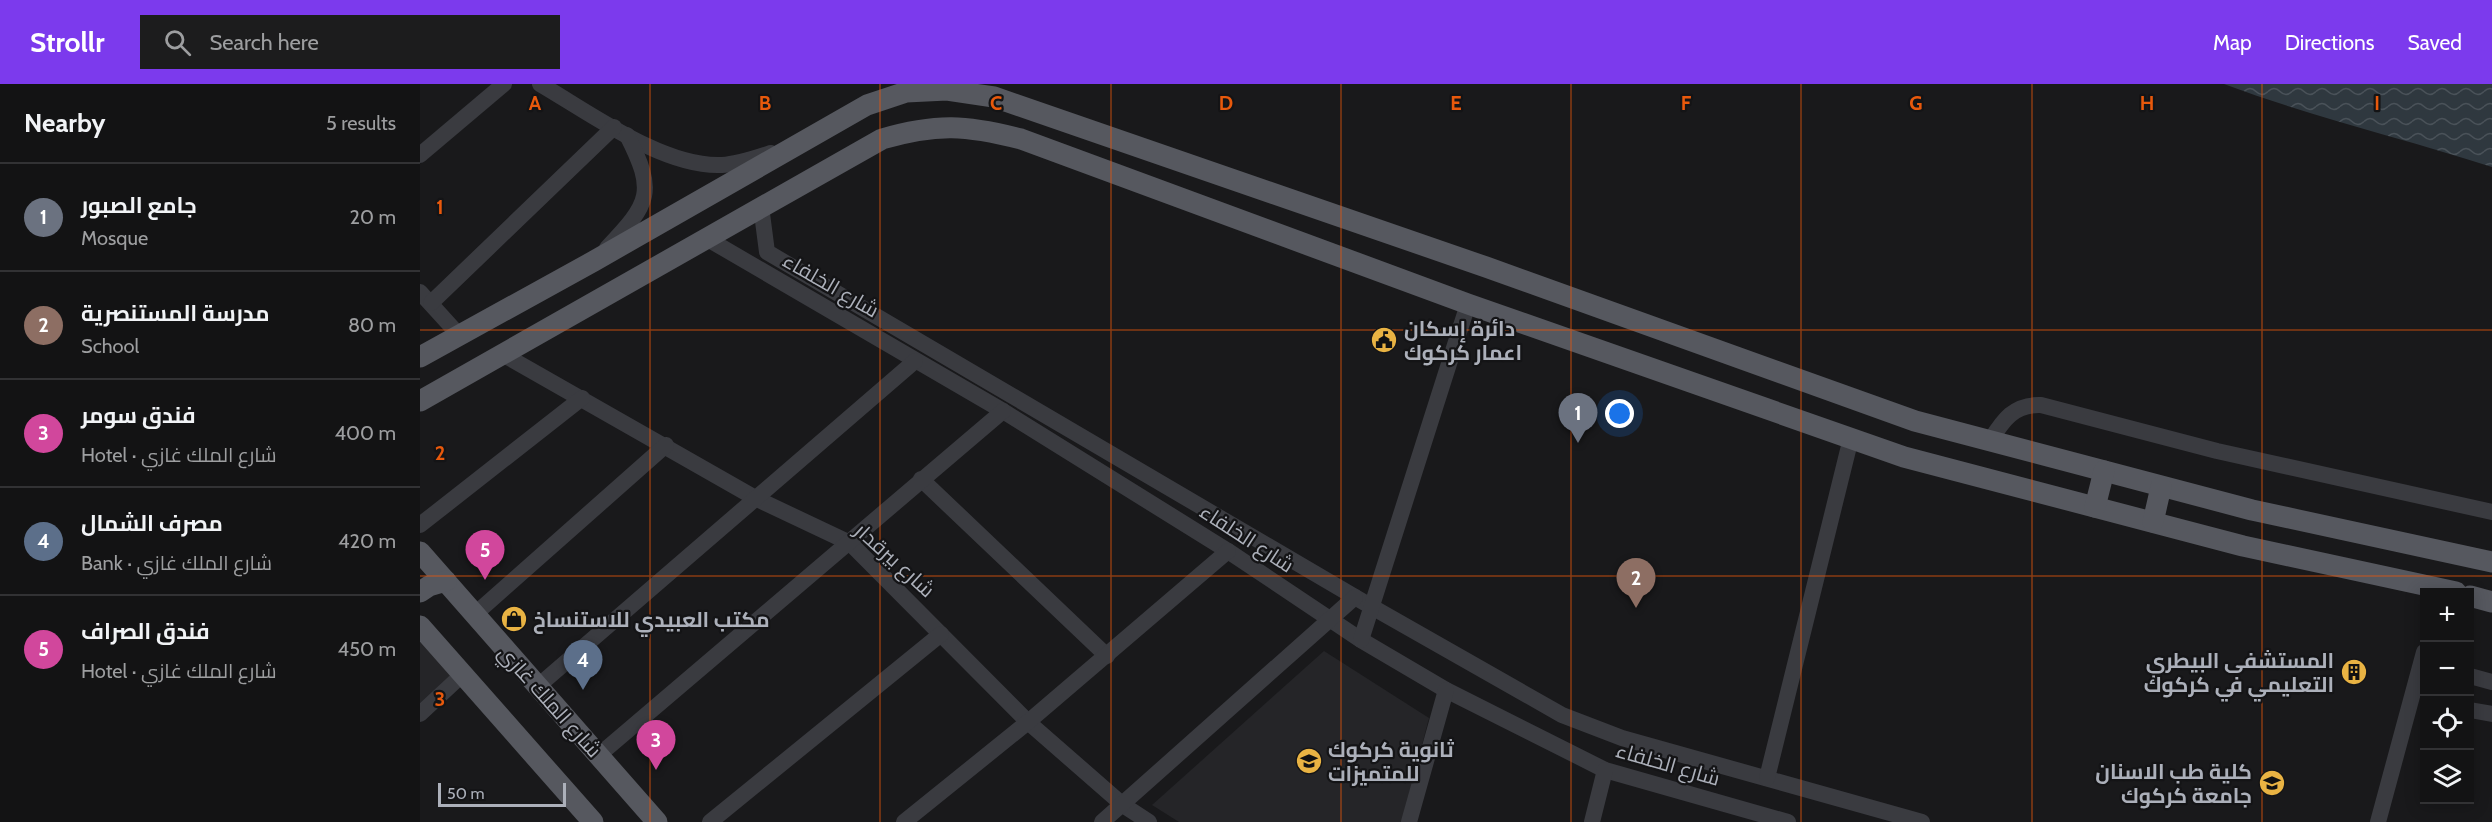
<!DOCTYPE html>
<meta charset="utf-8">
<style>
:root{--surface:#131314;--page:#1c1c1d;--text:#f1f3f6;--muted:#9d9ea0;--line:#323234;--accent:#7c3aed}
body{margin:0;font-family:Cabin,Cairo,sans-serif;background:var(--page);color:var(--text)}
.controls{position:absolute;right:18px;bottom:18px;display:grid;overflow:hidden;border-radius:0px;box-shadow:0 3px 15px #0003}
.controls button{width:54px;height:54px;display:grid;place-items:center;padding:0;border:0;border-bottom:2px solid var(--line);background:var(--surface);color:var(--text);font:30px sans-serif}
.scale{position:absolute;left:18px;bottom:15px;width:128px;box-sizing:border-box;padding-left:6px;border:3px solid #acb0ba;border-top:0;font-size:16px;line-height:21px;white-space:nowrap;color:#acb0ba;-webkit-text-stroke:4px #141416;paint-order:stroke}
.you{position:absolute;left:1200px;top:330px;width:21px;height:21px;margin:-15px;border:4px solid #fff;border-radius:50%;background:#1a73e8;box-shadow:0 0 0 9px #1a73e833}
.badge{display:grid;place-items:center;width:39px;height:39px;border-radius:50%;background:var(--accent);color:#fff;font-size:20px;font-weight:700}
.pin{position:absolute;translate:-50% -50px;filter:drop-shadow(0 2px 3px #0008)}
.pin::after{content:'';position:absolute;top:32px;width:21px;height:18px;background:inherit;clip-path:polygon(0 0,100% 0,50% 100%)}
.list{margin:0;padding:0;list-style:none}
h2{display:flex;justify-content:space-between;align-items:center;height:78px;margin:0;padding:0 24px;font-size:26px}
h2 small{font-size:20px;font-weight:400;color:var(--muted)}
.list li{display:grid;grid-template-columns:39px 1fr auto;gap:18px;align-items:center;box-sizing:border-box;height:108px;padding:0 24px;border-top:2px solid var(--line)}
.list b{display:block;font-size:22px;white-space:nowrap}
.list p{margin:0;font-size:20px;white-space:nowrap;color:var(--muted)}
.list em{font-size:20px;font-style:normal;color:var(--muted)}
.icon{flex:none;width:33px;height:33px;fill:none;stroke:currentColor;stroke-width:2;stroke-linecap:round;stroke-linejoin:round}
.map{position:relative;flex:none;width:2072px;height:738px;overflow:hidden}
header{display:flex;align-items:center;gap:36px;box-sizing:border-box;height:84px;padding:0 30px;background:var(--accent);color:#fff}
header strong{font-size:28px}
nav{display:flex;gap:33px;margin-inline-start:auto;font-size:21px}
.search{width:420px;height:54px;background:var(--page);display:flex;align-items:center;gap:15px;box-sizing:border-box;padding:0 21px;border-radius:0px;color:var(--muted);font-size:22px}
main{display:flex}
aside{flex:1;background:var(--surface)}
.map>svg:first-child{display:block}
.built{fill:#252528}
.water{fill:url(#water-waves)}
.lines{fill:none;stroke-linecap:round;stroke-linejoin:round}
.minor{stroke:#3a3b40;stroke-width:16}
.major{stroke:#56585f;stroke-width:21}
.grid{fill:none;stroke:#e8590c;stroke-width:1.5;stroke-opacity:0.55}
.labels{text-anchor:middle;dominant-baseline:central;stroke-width:4.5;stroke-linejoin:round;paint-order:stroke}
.street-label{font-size:21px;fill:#acb0ba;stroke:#141416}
.poi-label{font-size:21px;font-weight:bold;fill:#acb0ba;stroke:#141416;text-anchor:start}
.grid-label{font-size:20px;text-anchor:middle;font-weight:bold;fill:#e8590c;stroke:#141416;stroke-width:4.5;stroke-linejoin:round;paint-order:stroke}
</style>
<header>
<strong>Strollr</strong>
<div class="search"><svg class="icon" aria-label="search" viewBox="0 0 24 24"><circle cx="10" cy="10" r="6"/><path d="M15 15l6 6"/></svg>Search here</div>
<nav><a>Map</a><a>Directions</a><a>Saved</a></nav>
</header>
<main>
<aside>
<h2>Nearby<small>5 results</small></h2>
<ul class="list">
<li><span class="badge" style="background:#6b7280">1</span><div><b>جامع الصبور</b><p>Mosque</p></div><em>20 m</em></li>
<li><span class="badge" style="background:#8d6e63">2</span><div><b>مدرسة المستنصرية</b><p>School</p></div><em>80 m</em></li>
<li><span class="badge" style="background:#d1479c">3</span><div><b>فندق سومر</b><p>Hotel · شارع الملك غازي</p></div><em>400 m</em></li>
<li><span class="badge" style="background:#5c6f8a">4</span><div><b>مصرف الشمال</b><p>Bank · شارع الملك غازي</p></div><em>420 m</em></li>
<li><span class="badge" style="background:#d1479c">5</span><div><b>فندق الصراف</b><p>Hotel · شارع الملك غازي</p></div><em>450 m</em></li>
</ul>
</aside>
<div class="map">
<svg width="2072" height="738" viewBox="0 0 2072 738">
<defs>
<pattern id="water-waves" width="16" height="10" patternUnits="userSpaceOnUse" patternTransform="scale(1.5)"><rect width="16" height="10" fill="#2f383f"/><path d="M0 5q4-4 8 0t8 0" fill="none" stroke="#4a5259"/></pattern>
</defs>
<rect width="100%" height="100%" fill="#19191b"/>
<g class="built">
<polygon points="0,552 33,589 0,619"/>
<polygon points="904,567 1009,634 982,738 759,738 732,721"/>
</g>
<path class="water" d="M1804 0H2072V83C1983 54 1892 33 1804 0Z"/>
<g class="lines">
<g class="minor">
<path d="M120 0C170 29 244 84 302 81 319 80 335 74 351 69"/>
<polyline points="0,71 84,0"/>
<polyline points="341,122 347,168 952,523 1142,631 1202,654 1502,738"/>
<polyline points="286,154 583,327 808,467 941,556 1026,606 1185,686 1368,738"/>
<path d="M187 164C230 119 236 108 207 51"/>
<polyline points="0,208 39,251"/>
<polyline points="11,219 194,43"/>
<polyline points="84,271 337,415 430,459 608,638 703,721 729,738"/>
<path d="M1570 357C1583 336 1594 320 1621 321L1797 367 2072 428"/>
<polyline points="501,395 687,572"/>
<polyline points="0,441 162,314"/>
<polyline points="54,531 246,361"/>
<polyline points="941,556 1048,220"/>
<polyline points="2050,592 2072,598"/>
<polyline points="117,603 495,277"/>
<polyline points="2050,626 2072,630"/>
<polyline points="0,630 43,590"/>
<polyline points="179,671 583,327"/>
<polyline points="1347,694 1431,354"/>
<polyline points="290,738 521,550"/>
<polyline points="484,738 608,638 808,467"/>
<polyline points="682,738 935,513"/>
<polyline points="989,738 1026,606"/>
<polyline points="1172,738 1185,686"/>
<polyline points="1958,738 2004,568"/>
</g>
<g class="major">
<polyline points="0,273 174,177 447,21 486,8 527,6 574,13 1066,183 1495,337 1832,426 2072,478"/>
<path d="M0 317 462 55C517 39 546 41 601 55L1048 220 1484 373 1823 462 2036 508"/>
<polyline points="1675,423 1684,387"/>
<polyline points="1733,438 1741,403"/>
<polyline points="0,468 237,738"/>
<polyline points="0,508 9,502 26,497"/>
<polyline points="2050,512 2072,518"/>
<polyline points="0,542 173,738"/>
</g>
</g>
<path class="grid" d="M230 0V738M460 0V738M691 0V738M921 0V738M1151 0V738M1381 0V738M1612 0V738M1842 0V738M0 246H2072M0 492H2072"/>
<defs>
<g id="civic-disc" transform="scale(1.35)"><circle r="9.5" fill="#e9b343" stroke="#141416"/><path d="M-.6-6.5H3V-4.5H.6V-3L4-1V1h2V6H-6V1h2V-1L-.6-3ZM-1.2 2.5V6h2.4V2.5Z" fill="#111"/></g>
<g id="shop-disc" transform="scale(1.35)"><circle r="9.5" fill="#e9b343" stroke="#141416"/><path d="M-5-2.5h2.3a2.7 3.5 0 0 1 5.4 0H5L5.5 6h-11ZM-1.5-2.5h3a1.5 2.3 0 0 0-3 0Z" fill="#111"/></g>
<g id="building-disc" transform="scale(1.35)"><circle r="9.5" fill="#e9b343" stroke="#141416"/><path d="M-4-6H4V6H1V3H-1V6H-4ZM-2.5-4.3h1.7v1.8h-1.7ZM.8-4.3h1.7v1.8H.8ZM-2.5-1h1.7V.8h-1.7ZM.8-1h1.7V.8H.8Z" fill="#111"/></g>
<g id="school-disc" transform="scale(1.35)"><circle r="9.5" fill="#e9b343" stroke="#141416"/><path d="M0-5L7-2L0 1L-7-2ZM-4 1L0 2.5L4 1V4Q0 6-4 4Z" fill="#111"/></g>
<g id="university-disc" transform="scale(1.35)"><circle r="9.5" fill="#e9b343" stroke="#141416"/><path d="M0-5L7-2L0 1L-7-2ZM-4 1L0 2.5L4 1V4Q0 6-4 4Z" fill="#111"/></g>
</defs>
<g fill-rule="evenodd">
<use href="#civic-disc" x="964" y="256"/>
<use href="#shop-disc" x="94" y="535"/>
<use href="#building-disc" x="1934" y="588"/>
<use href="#school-disc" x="889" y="677"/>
<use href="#university-disc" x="1852" y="699"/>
</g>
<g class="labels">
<g class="street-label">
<text transform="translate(411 201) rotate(30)">شارع الخلفاء</text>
<text transform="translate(827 454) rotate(33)">شارع الخلفاء</text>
<text transform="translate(475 476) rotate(42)">شارع بيرقدار</text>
<text transform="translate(130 617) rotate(48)">شارع الملك غازي</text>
<text transform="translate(1248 680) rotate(16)">شارع الخلفاء</text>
</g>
<g class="poi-label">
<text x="984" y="244">دائرة إسكان<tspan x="984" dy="24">اعمار كركوك</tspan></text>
<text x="113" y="535">مكتب العبيدي للاستنساخ</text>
<text x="1914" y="576" text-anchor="end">المستشفى البيطري<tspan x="1914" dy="24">التعليمي في كركوك</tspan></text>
<text x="908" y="665">ثانوية كركوك<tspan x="908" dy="24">للمتميزات</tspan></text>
<text x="1832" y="687" text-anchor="end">كلية طب الاسنان<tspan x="1832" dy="24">جامعة كركوك</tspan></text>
</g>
</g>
<g class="grid-label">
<text x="115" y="26">A</text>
<text x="345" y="26">B</text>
<text x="576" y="26">C</text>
<text x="806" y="26">D</text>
<text x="1036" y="26">E</text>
<text x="1266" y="26">F</text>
<text x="1496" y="26">G</text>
<text x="1727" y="26">H</text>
<text x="1957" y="26">I</text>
<text x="20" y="130">1</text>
<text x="20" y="376">2</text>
<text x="20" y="622">3</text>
</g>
</svg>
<div class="controls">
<button>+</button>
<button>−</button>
<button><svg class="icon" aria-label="locate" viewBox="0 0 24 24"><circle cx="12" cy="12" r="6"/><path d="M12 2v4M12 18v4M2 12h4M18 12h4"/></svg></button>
<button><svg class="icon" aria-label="layers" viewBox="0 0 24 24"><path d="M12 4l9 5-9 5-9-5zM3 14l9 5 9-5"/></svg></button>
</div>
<div class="scale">50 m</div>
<div class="you"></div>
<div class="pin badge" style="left:1158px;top:359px;background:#6b7280">1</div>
<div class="pin badge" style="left:1216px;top:524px;background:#8d6e63">2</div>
<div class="pin badge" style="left:236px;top:686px;background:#d1479c">3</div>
<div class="pin badge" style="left:163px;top:606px;background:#5c6f8a">4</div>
<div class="pin badge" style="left:65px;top:496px;background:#d1479c">5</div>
</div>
</main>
